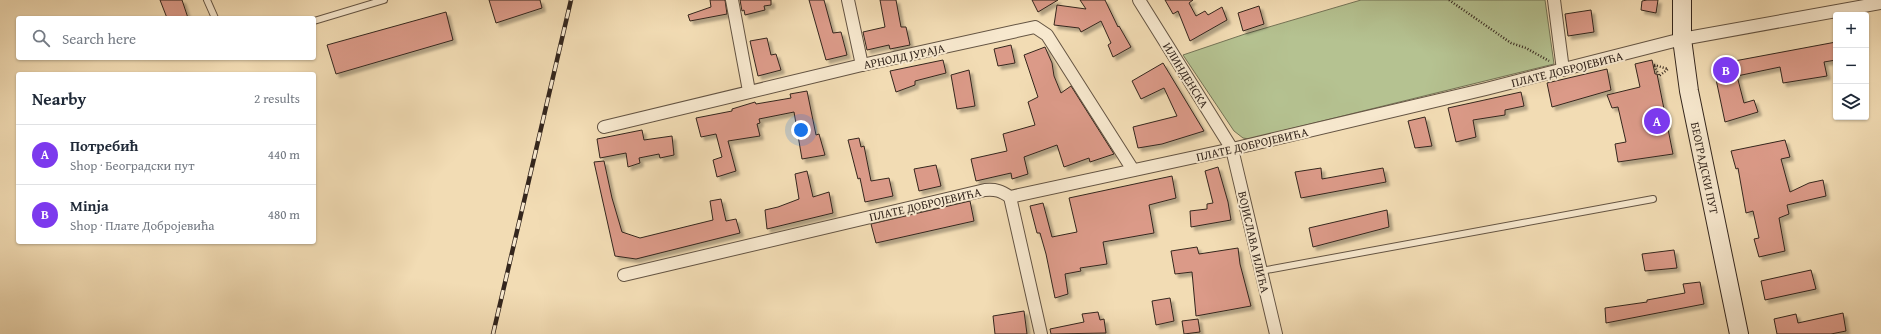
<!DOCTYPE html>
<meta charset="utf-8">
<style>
:root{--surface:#fff;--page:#f2f2f3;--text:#1f2937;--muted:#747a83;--line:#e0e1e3;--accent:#7c3aed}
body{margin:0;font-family:"Gentium Book Plus",serif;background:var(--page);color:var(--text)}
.controls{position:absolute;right:12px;top:12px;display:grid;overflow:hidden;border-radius:4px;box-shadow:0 1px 3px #0004}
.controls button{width:36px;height:36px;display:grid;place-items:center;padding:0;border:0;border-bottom:1px solid var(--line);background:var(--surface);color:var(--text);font:20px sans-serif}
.you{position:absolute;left:801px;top:130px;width:14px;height:14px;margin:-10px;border:3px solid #fff;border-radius:50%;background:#1a73e8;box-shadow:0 0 0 6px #1a73e833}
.badge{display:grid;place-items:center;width:26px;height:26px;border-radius:50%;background:var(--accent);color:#fff;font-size:13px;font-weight:700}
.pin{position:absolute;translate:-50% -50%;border:2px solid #fff;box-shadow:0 1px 4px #0006}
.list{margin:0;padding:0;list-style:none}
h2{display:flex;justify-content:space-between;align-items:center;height:52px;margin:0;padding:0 16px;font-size:17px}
h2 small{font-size:13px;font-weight:400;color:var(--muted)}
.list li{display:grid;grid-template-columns:26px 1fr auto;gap:12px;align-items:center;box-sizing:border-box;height:60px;padding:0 16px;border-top:1px solid var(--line)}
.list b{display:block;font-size:15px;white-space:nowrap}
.list p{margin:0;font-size:13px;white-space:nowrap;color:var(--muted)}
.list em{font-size:13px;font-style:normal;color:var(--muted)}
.icon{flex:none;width:22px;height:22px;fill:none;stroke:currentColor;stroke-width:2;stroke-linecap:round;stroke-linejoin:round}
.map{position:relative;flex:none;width:1881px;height:334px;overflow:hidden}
.search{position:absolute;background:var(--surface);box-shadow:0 1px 3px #0004;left:16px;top:16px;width:300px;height:44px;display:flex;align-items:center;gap:10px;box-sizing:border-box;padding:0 14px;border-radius:4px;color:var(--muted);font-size:15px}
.panel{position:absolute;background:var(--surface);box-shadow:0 1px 3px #0004;left:16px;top:72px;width:300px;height:172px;border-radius:4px}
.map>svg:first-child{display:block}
.green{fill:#b5c291;stroke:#747457}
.building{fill:#db9a88;stroke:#34261d;filter:url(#shadow)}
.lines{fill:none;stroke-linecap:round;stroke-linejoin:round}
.lane-casing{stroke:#645443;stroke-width:8}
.street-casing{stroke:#645443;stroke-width:14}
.secondary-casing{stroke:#34261d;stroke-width:20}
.path{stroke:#34261d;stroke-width:2.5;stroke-dasharray:1 2;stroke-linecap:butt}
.lane{stroke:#f7e8ce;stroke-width:6}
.street{stroke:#f7e8ce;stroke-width:12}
.secondary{stroke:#f7e8ce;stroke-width:18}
.rail-casing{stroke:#34261d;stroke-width:4.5}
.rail{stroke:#f7e8ce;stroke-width:3;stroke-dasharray:9;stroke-linecap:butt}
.labels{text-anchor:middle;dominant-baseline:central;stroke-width:4;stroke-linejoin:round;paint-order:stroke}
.street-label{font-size:12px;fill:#34261d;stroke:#f7e8ce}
</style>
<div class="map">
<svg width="1881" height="334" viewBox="0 0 1881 334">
<defs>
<filter id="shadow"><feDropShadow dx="3.5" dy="3.5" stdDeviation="1" flood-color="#0004"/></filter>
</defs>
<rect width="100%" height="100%" fill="#f2dcb4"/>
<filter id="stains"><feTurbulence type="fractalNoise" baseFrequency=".005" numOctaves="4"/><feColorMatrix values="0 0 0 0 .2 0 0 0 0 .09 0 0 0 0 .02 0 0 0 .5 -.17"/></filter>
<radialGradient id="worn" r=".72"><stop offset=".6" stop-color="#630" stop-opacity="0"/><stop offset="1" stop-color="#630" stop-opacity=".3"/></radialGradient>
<polygon class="green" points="1361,0 1545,0 1554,64 1249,139 1243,138 1234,131 1183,55 1245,34"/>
<g class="building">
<polygon points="160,0 182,0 188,18 167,18"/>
<polygon points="489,0 540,0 542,8 496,23"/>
<polygon points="710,0 725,0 727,14 690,21 688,15 711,7"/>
<polygon points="740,0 771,0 771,5 764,6 765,10 745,15 744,10 742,11"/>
<polygon points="809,0 824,0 833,33 841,32 847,55 826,60"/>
<polygon points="880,0 896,0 901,27 906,27 910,45 890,49 889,45 867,50 863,32 885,27"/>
<polygon points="1032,0 1058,0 1038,12"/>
<polygon points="1080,0 1105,0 1118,27 1119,26 1131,47 1113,57 1108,45 1111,43 1101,21 1081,32 1079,28 1054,25 1057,5 1086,9"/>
<polygon points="1165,0 1193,0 1189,3 1196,16 1205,11 1208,15 1222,7 1227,20 1190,41 1178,11 1173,14"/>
<polygon points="1647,0 1658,0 1656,13 1641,10 1642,1"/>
<polygon points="1259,6 1264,24 1243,31 1238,13"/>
<polygon points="1591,10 1594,32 1568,36 1565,14"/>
<polygon points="446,12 453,40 336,74 327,45"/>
<polygon points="767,38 771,55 776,54 781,70 758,76 750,41"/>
<polygon points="1836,42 1836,60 1824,62 1827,76 1783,83 1780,67 1737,76 1744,103 1754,100 1758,112 1725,122 1713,65"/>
<polygon points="1011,45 1015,63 998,66 994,49"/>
<polygon points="1045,47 1052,63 1054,76 1061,93 1071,86 1114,154 1090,162 1089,158 1064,167 1057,145 1024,157 1028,174 1012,179 1011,173 976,181 971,159 1007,151 1003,134 1035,125 1028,102 1038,97 1024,55"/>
<polygon points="943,60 946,73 915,81 915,85 896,92 890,71"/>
<polygon points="1652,60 1655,74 1657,74 1673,154 1618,162 1615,144 1626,142 1618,107 1612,108 1607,95 1640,87 1635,64"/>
<polygon points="1163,63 1204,131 1162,144 1138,148 1133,127 1177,116 1164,88 1141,99 1132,81"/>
<polygon points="1607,69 1611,90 1552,107 1547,83"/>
<polygon points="969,70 975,106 957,109 951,75"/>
<polygon points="807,91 816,135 819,134 825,155 802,159 794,112 759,119 760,123 757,124 760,136 728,141 736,171 717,177 713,160 722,157 716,134 701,137 696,118 732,111 732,109 755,102 756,104 791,98 790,94"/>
<polygon points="1521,92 1524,106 1505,110 1505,115 1473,120 1476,137 1456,142 1448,108"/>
<polygon points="1425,117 1432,146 1415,148 1408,121"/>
<polygon points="642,130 644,140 672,136 674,155 660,158 659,154 639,158 640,163 628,167 626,153 600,158 597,139"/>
<polygon points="859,138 861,147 864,146 871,181 889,178 893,196 865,202 860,178 858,179 848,140"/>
<polygon points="1785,140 1790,157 1781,159 1790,192 1809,183 1823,180 1826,196 1787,205 1789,214 1779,218 1785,251 1759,257 1754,239 1759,238 1753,211 1746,213 1738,168 1736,169 1731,151"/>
<polygon points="604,161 612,198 622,232 640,238 713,220 710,201 721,199 726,221 736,219 740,233 636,259 615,256 594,162"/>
<polygon points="936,165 941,186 919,191 914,169"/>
<polygon points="1218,167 1228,202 1231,220 1191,227 1190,211 1207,209 1207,204 1213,203 1205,171"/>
<polygon points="1321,168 1322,179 1383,168 1386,182 1301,198 1295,172"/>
<polygon points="807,171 813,197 829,192 833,213 767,229 765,210 778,207 799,199 795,174"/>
<polygon points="1172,176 1176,198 1149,205 1154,233 1103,242 1107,264 1080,268 1081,271 1065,274 1068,294 1055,298 1046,254 1040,233 1037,233 1030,206 1043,203 1052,237 1077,232 1069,198"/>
<polygon points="970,201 974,221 876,243 871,224"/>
<polygon points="1387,210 1389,227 1313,247 1309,228"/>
<polygon points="1197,247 1199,254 1238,248 1240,264 1251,306 1196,316 1192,272 1175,274 1171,251"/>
<polygon points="1674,250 1677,268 1645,271 1642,254"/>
<polygon points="1811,270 1816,289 1765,300 1761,281"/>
<polygon points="1700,282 1704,304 1606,323 1605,308 1647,302 1647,300 1685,293 1683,284"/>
<polygon points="1170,298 1174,321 1156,325 1152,301"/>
<polygon points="1024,311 1027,334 995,334 993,316"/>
<polygon points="1098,312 1100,320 1104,319 1106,333 1051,334 1050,329 1084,322 1082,314"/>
<polygon points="1843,313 1846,331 1831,334 1777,334 1774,319 1796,314 1798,323"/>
<polygon points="1198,319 1200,332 1184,334 1182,321"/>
</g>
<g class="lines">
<g class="lane-casing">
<g id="lane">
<polyline points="207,0 215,18"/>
<polyline points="314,21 384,0"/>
<polyline points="1261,271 1653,199"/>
</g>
</g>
<g class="street-casing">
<g id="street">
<polyline points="732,0 749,91"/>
<polyline points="848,0 862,65"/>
<polyline points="1139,0 1232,149 1276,334"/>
<polyline points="1554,0 1563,70"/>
<polyline points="604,127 862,65 1035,27 1047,35 1133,170"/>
<polyline points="1010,197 1041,334"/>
<path d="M624 275 985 190C996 189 1001 191 1010 197L1232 149 1486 89 1682 39 1881 3"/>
</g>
</g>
<g class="secondary-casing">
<polyline id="secondary" points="1682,0 1682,39 1689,91 1739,334"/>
</g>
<g class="path">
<polyline points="1449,0 1511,43 1526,48 1549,61"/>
<polygon points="1654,65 1668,69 1659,76"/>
</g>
<use href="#lane" class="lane"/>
<use href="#street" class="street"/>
<use href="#secondary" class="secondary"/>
<g class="rail-casing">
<polyline id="rail" points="493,334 571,0"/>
</g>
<use href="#rail" class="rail"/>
</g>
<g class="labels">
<g class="street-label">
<text transform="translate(904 56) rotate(-12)">АРНОЛД ЈУРАЈА</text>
<text transform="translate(1567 69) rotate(-14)">ПЛАТЕ ДОБРОЈЕВИЋА</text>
<text transform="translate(1186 75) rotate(58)">ИЛИНДЕНСКА</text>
<text transform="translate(1252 144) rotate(-13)">ПЛАТЕ ДОБРОЈЕВИЋА</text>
<text transform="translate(1705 168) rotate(78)">БЕОГРАДСКИ ПУТ</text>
<text transform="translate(925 204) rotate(-13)">ПЛАТЕ ДОБРОЈЕВИЋА</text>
<text transform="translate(1254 242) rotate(77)">ВОЈИСЛАВА ИЛИЋА</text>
</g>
</g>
<rect width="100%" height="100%" filter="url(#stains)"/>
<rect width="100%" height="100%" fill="url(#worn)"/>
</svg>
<div class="controls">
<button>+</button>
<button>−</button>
<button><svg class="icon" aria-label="layers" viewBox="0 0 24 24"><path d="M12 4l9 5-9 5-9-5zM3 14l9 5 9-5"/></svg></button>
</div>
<div class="you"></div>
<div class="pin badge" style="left:1657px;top:121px">A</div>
<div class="pin badge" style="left:1726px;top:70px">B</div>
<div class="search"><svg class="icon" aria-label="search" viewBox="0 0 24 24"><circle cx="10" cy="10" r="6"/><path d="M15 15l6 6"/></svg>Search here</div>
<section class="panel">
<h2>Nearby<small>2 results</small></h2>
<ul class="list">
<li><span class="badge">A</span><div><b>Потребић</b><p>Shop · Београдски пут</p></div><em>440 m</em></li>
<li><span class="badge">B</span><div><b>Minja</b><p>Shop · Плате Добројевића</p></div><em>480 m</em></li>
</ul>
</section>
</div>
